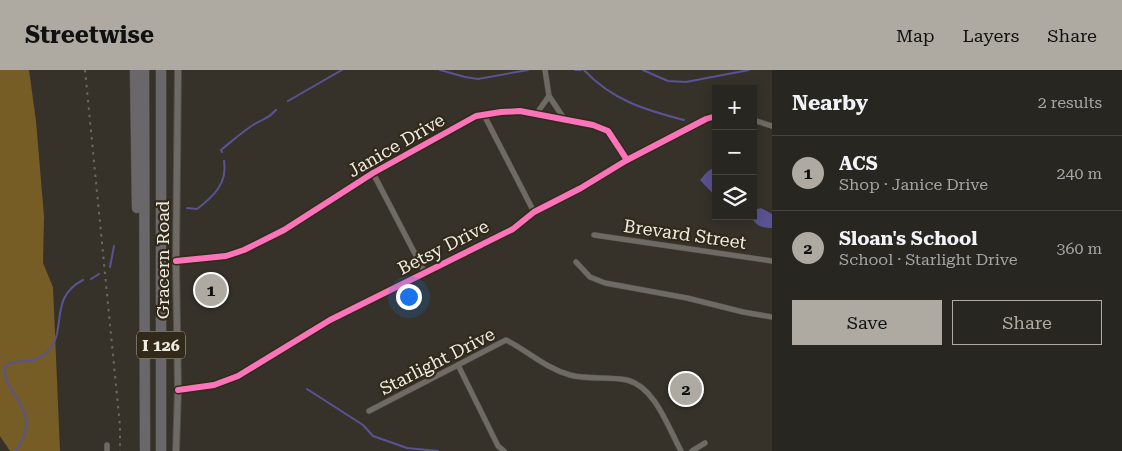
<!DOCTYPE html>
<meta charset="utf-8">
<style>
:root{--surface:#282620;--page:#34322d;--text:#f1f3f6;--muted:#a5a5a5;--line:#44433e;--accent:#aeaaa1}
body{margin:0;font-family:"Roboto Serif",serif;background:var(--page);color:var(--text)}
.controls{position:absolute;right:15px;top:15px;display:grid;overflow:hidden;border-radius:0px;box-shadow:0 2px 12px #0003}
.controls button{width:45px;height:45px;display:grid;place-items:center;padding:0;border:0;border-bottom:1px solid var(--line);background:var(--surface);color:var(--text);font:25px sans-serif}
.you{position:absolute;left:408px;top:226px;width:18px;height:18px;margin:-12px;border:4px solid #fff;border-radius:50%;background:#1a73e8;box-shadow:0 0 0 8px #1a73e833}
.badge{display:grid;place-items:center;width:32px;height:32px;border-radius:50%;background:var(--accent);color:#111;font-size:16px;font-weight:700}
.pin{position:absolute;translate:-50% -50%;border:2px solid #fff;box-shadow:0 1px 5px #0006}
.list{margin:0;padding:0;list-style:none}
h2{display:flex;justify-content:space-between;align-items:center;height:65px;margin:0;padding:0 20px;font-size:21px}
h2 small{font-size:16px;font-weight:400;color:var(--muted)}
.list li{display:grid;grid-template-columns:32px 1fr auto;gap:15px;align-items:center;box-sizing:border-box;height:75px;padding:0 20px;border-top:1px solid var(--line)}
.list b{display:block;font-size:19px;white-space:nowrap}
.list p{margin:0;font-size:16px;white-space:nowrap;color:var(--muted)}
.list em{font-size:16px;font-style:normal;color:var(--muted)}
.actions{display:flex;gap:10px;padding:15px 20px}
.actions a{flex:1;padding:11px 0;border:1px solid var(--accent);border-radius:0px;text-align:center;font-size:18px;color:var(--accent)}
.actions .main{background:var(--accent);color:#111}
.icon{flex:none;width:28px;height:28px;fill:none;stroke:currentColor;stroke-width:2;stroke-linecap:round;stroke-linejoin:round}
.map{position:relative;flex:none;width:772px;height:381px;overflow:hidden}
header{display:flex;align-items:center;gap:30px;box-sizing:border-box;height:70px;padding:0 25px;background:var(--accent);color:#111}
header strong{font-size:24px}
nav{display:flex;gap:28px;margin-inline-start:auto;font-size:18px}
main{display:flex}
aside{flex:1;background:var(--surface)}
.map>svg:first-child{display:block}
.forest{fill:#755d25}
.water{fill:#595393}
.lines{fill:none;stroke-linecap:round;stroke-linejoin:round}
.stream{stroke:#595393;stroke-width:2}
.minor-casing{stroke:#535049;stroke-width:6}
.tertiary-casing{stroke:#535049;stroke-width:8}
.motorway-casing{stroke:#535049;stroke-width:11}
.minor{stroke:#6e6b64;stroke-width:5}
.tertiary{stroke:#6e6b64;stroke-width:6}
.motorway{stroke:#6a676a;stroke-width:10}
.rail{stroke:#6c6861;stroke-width:2;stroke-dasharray:2.5 5;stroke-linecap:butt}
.cycleway-casing{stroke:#312a1b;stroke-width:9}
.cycleway{stroke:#fb73b8;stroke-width:6}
.labels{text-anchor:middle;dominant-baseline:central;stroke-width:4.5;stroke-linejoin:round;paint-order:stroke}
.shield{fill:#312a1b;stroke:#b6b1a6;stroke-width:1}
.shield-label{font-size:16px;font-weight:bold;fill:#efebe1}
.street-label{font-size:18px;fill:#efebe1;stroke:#312a1b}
</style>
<header>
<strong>Streetwise</strong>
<nav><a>Map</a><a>Layers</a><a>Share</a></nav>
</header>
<main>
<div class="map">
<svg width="772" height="381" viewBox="0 0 772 381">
<rect width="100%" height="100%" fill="#36322a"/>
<polygon class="forest" points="0,0 29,0 36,51 44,146 43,193 53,217 60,381 10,381 0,366"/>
<g class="water">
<polygon points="716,96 716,127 700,110 707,102"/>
<path d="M761 138 772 144V158C763 158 754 156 752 146H753V140Z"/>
</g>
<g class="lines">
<g class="stream">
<polyline points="440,0 465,7 478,9 528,0"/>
<polyline points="575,0 581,0"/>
<path d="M584 0C612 30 645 40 684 50"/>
<polyline points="643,0 668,11 686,12 749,0"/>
<polyline points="288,31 342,0"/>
<path d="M222 82 221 80C232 71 242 62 253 55 264 48 267 50 276 40"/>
<path d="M187 138 197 139C213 127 228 113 224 91"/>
<polyline points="110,197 114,176"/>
<polyline points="91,209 99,204"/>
<polyline points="307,319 363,355 373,366 407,378 438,381"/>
<path d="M15 381C47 340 0 324 5 296 19 287 33 297 48 281 68 260 48 228 83 210"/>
</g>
<g class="minor-casing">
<g id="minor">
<polyline points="545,0 549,26 565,50"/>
<polyline points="537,43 549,26"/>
<polyline points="484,45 534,142"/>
<polyline points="753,50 772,56"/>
<polyline points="373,103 425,203"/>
<polyline points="594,165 772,191"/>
<polyline points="176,191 226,186 244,180 284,160 373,103 476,46 501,42 520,41 593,55 608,61 627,90"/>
<polyline points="576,192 590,207 605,213 687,228 743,242 772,247"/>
<polyline points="458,295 498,376 504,381"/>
<polyline points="178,320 214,315 238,306 330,250 513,159 534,142 581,118 627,90 706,49 716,46"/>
<path d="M369 341 506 270C528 281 545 298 570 305 588 310 609 306 627 310 655 317 668 357 681 381"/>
<polyline points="107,375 107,381"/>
<polyline points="692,381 705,373"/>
</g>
</g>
<g class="tertiary-casing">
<polyline id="tertiary" points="176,381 178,320 176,191 178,0"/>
</g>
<g class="motorway-casing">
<g id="motorway">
<polyline points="135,0 137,138"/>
<polyline points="144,0 145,381"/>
<polyline points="161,381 161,0"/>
</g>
</g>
<use href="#minor" class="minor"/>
<use href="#tertiary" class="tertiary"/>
<use href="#motorway" class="motorway"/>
<polyline class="rail" points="85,0 120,356 120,381"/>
<g class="cycleway-casing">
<g id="cycleway">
<polyline points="176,191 226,186 244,180 284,160 373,103 476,46 501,42 520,41 593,55 608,61 627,90"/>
<polyline points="178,320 214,315 238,306 330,250 513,159 534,142 581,118 627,90 706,49 716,46"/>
</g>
</g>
<use href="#cycleway" class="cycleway"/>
</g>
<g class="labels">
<rect class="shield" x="137" y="261.5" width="48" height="27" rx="4"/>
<g class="shield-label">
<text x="161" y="275">I 126</text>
</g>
<g class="street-label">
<text transform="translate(396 75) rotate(-30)">Janice Drive</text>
<text transform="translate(685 164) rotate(8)">Brevard Street</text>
<text transform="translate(443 177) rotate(-27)">Betsy Drive</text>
<text transform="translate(162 190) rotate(-90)">Gracern Road</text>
<text transform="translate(437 291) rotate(-27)">Starlight Drive</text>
</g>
</g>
</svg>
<div class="controls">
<button>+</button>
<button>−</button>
<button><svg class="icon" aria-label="layers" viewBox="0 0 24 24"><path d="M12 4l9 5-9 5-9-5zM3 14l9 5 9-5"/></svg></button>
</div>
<div class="you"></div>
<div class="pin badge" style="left:211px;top:220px">1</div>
<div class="pin badge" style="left:686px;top:319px">2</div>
</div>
<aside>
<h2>Nearby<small>2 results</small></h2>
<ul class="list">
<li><span class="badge">1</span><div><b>ACS</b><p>Shop · Janice Drive</p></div><em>240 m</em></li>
<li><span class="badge">2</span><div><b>Sloan's School</b><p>School · Starlight Drive</p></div><em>360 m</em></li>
</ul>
<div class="actions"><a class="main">Save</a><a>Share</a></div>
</aside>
</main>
